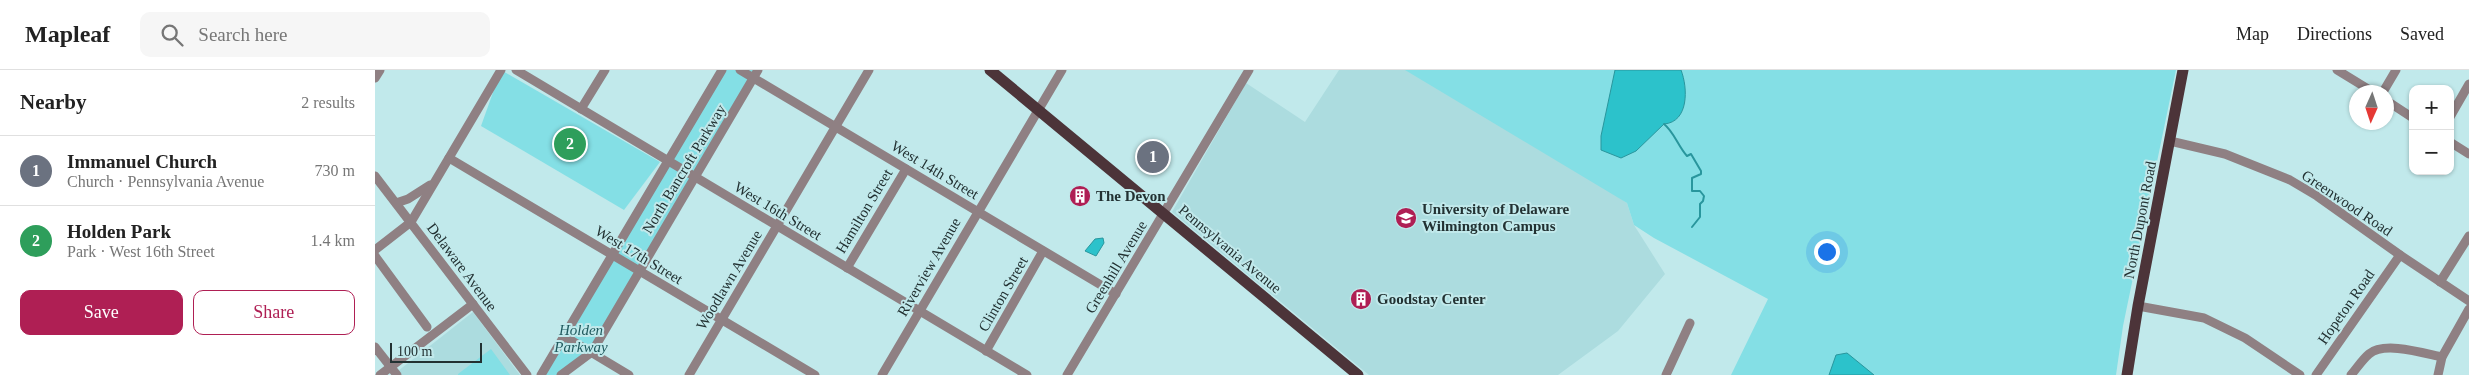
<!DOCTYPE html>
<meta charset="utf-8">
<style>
:root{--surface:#fff;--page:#f6f6f6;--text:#222;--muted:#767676;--line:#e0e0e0;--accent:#af1f54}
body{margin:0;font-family:"Times New Roman",serif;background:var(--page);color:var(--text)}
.controls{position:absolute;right:15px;top:15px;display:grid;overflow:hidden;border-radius:10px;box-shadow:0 1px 4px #0004}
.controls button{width:45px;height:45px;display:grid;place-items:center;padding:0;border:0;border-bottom:1px solid var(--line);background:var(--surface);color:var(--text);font:25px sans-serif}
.compass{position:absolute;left:1974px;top:15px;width:45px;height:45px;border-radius:50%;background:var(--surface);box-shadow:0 1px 4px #0004;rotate:183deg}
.scale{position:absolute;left:15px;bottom:12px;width:92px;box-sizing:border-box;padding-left:5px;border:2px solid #223132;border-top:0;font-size:14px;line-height:18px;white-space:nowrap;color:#223132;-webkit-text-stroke:4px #c1e9eb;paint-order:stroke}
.you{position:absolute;left:1451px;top:181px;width:18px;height:18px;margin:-12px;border:4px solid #fff;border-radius:50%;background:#1a73e8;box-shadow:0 0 0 8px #1a73e833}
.badge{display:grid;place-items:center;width:32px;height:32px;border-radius:50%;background:var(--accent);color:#fff;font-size:16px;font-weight:700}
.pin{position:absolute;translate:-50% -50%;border:2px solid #fff;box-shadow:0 1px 5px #0006}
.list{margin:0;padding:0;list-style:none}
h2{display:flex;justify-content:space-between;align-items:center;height:65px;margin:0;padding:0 20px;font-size:21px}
h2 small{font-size:16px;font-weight:400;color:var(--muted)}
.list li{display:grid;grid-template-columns:32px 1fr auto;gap:15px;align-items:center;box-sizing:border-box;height:70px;padding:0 20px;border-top:1px solid var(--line)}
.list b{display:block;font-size:19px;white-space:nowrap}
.list p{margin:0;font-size:16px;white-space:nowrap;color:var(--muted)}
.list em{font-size:16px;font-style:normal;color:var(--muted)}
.actions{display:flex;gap:10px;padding:15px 20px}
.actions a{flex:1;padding:11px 0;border:1px solid var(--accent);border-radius:10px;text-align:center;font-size:18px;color:var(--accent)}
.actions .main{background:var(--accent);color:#fff}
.icon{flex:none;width:28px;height:28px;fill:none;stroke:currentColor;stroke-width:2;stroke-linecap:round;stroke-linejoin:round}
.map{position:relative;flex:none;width:2094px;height:305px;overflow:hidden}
header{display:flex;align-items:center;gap:30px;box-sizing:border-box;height:70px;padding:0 25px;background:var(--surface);border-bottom:1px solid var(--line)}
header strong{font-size:24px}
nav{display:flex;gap:28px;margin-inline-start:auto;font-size:18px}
.search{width:350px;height:45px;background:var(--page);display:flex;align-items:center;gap:12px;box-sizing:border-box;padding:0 18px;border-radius:10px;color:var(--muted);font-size:19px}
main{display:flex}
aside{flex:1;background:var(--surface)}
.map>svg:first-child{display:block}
.built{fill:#acdcdf}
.green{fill:#84dfe5}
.water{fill:#2cc2cb;stroke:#29969d}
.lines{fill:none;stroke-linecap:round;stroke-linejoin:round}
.stream{stroke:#29969d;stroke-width:2}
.minor{stroke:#8f8083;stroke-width:9}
.major{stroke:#4c3439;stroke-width:11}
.labels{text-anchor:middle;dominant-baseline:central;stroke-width:4;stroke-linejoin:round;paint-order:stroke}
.street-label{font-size:15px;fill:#223132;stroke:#c1e9eb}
.poi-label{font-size:15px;font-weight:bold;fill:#223132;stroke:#c1e9eb;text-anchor:start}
.park-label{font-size:15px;font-style:italic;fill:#1f595d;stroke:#c1e9eb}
</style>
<header>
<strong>Mapleaf</strong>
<div class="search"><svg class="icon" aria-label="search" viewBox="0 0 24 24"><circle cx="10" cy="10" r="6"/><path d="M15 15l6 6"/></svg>Search here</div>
<nav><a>Map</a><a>Directions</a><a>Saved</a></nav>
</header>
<main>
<aside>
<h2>Nearby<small>2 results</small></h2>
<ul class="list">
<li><span class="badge" style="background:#6b7280">1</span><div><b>Immanuel Church</b><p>Church · Pennsylvania Avenue</p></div><em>730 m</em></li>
<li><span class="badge" style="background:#2e9e5b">2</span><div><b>Holden Park</b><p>Park · West 16th Street</p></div><em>1.4 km</em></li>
</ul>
<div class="actions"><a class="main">Save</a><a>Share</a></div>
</aside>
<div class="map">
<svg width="2094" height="305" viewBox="0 0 2094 305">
<rect width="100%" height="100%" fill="#c1e9eb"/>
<g class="built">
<polygon points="964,0 1060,0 1252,133 1259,155 1290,204 1243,261 1183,305 994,305 797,142 871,13 930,52"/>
<polygon points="98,242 145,305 26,305 23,301"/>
</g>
<g class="green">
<polygon points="126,0 285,92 249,140 106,56"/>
<polygon points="347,0 383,0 217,282 186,305 166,305"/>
<polygon points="1030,0 1801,0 1748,256 1741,305 1356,305 1393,229 1279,168 1259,155 1252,133"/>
<polygon points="116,279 135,305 83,305 83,304"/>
</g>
<g class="water">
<path d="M1240 0H1306C1313 18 1314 52 1289 54L1261 81 1246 88 1226 80V66Z"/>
<polygon points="728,168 729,173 721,186 710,181 720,169"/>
<polygon points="1472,283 1499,305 1454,305 1461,285"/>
</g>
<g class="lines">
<path class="stream" d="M1289 54C1299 62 1303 76 1312 86L1316 84 1326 101V104L1317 108V121H1325L1329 126 1328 131 1325 134V147L1317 157"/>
<g class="minor">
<polyline points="141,0 652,305"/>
<polyline points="365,0 741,224"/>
<polyline points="1962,0 1998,22"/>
<polyline points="0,8 5,0"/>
<polyline points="2008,22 2021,0"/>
<polyline points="2012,31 2038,48"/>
<polyline points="206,39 230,0"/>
<polyline points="2075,47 2094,14"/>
<polyline points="1795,71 1850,84 1915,110 1942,126 2025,185 2094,231"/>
<polyline points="2075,72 2094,84"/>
<polyline points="74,88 440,305"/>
<polyline points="0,106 152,305"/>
<polyline points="21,133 33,129 55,115"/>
<polyline points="0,180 36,152 126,0"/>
<polyline points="0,186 52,257"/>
<polyline points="472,198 531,99"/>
<polyline points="2065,212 2094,166"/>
<polyline points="1763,236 1829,248 1870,268 1925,305"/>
<polyline points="189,266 254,305"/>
<polyline points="0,277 22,305"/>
<polyline points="611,281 668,181"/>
<polyline points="5,305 98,234"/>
<polyline points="166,305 347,0"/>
<polyline points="186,305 217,282 383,0"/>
<polyline points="314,305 494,0"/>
<polyline points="507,305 687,0"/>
<polyline points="692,305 874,0"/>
<polyline points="1291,305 1315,253"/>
<polyline points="1941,305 2025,185"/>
<path d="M1976 305C1982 298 1987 290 1994 284 2009 271 2048 283 2067 287"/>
<polyline points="2063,305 2067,287 2094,239"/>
</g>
<g class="major">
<polyline points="615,0 983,305"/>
<polyline points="1752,305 1763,236 1808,0"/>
</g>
</g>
<defs>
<g id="building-disc" transform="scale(1.125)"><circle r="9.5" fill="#af1f54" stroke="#c1e9eb"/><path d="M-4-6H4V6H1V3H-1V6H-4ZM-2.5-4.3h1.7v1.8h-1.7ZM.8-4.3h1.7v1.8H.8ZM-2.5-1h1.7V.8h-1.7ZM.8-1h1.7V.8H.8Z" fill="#fff"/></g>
<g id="university-disc" transform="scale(1.125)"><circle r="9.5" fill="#af1f54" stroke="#c1e9eb"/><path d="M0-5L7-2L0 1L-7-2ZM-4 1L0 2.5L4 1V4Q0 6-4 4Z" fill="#fff"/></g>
</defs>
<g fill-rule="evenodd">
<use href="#building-disc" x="705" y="126"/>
<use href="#university-disc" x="1031" y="148"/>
<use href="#building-disc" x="986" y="229"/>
</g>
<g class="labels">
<g class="street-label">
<text transform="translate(309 99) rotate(-59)">North Bancroft Parkway</text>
<text transform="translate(560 100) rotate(31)">West 14th Street</text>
<text transform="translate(1972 133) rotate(34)">Greenwood Road</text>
<text transform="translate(403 141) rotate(31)">West 16th Street</text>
<text transform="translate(489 141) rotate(-59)">Hamilton Street</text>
<text transform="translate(1765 150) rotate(-79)">North Dupont Road</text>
<text transform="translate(855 179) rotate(40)">Pennsylvania Avenue</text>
<text transform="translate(264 185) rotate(31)">West 17th Street</text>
<text transform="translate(87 197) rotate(53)">Delaware Avenue</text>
<text transform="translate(554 197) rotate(-60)">Riverview Avenue</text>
<text transform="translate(741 197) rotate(-59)">Greenhill Avenue</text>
<text transform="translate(354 210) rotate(-59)">Woodlawn Avenue</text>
<text transform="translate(628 224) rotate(-60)">Clinton Street</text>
<text transform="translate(1971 237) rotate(-55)">Hopeton Road</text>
</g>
<g class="poi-label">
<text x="721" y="126">The Devon</text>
<text x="1047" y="139">University of Delaware<tspan x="1047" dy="17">Wilmington Campus</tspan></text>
<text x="1002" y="229">Goodstay Center</text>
</g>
<g class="park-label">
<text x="206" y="260">Holden<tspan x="206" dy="17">Parkway</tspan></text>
</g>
</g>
</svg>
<div class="controls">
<button>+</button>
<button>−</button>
</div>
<svg class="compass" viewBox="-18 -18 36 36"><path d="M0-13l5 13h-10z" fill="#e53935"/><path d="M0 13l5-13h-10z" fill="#767676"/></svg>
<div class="scale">100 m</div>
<div class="you"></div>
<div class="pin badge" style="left:778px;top:87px;background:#6b7280">1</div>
<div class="pin badge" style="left:195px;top:74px;background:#2e9e5b">2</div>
</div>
</main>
